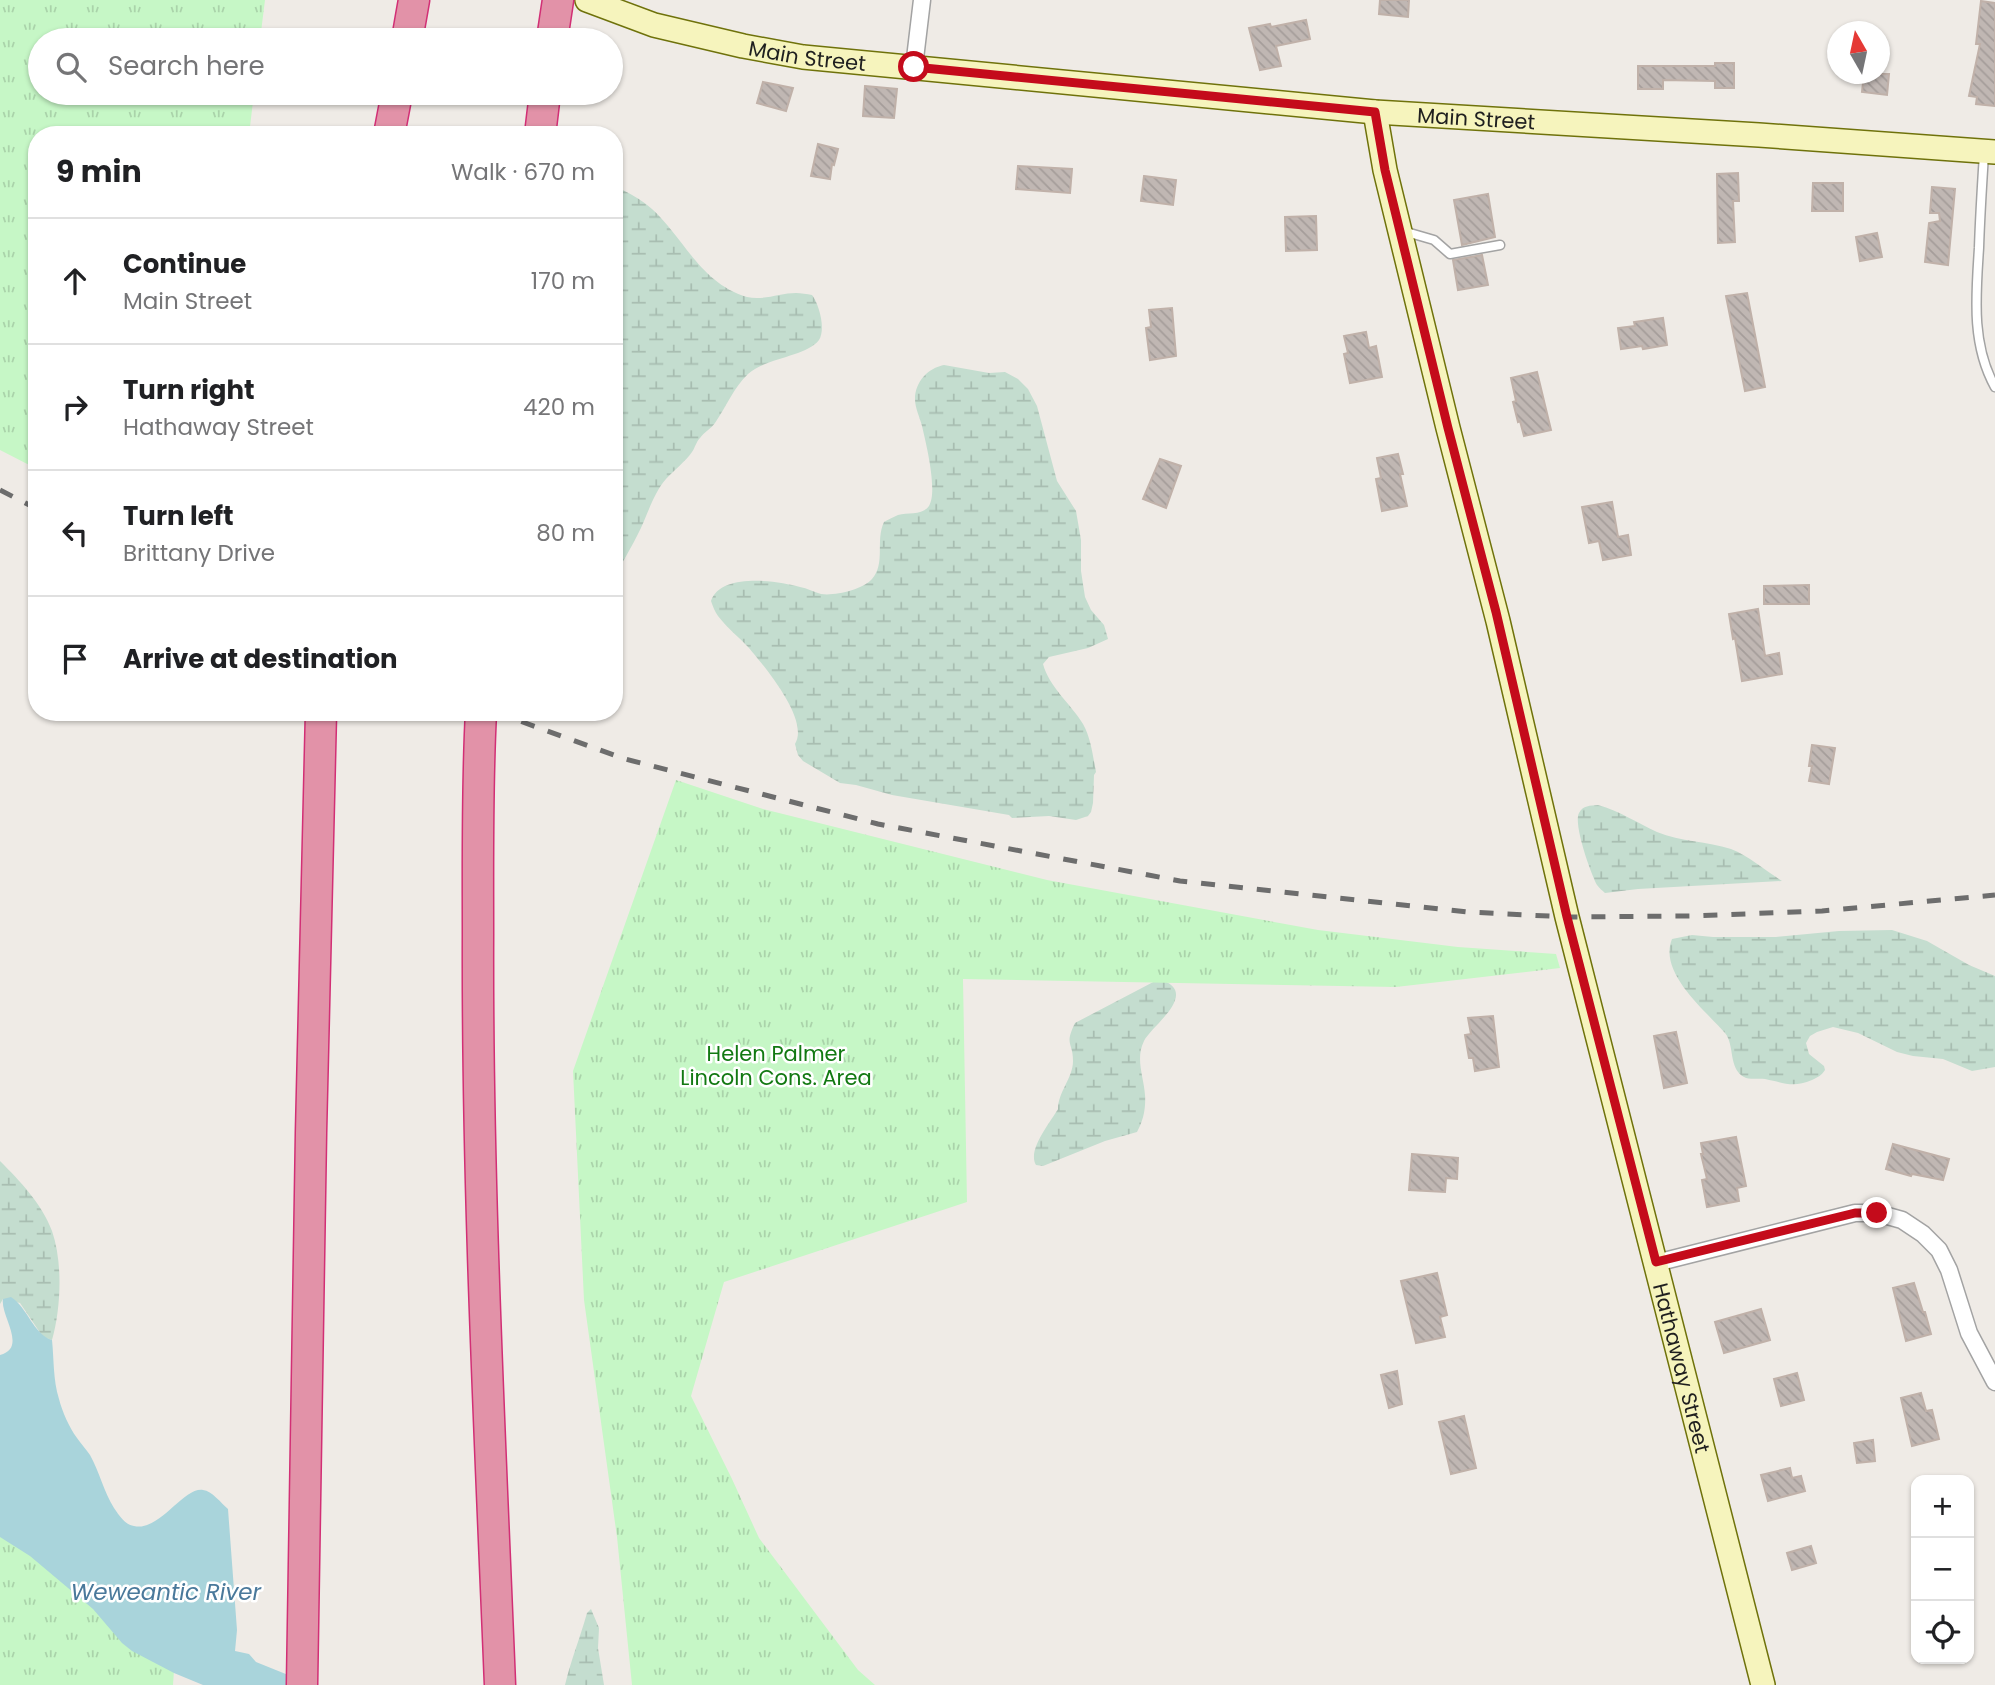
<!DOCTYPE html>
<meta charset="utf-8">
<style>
:root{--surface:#fff;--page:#f2f2f2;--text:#202124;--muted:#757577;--line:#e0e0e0}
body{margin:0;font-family:Poppins,sans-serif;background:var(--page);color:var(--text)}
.controls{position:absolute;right:21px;bottom:21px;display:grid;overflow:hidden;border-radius:14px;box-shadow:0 2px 5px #0004}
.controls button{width:63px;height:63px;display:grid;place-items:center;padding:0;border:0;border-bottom:2px solid var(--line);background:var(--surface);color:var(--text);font:35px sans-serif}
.compass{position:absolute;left:1827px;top:21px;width:63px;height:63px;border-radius:50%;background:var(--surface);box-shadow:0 2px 5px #0004;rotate:351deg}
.stop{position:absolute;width:21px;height:21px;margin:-16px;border:5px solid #c40b1b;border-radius:50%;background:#fff}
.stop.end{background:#c40b1b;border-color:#fff;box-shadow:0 2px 7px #0008}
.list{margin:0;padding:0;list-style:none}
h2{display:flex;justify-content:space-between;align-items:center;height:91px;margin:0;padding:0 28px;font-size:30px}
h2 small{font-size:23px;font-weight:400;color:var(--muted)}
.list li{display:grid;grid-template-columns:46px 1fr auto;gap:21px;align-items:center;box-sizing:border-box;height:126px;padding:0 28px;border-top:2px solid var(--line)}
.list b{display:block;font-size:26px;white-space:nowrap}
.list p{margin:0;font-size:23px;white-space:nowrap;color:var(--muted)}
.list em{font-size:23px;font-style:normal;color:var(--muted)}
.icon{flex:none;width:38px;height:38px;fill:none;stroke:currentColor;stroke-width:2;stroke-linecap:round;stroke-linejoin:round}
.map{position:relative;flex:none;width:1995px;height:1685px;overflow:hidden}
.search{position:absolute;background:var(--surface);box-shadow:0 2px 5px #0004;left:28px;top:28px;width:595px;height:77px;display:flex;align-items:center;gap:18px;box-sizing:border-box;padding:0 24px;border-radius:38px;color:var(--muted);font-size:26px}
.panel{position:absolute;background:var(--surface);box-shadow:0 2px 5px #0004;left:28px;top:126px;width:595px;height:595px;border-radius:28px}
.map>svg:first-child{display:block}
.wetland{fill:url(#wetland-marsh)}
.park{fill:url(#park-tufts)}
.water{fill:#a9d4db}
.building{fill:url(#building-back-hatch);stroke:#c0b1a9;stroke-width:2}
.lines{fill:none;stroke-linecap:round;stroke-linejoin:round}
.lane-casing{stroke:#a3a3a3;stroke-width:11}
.street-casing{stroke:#a3a3a3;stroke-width:19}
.secondary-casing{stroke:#6f720b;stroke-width:26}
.highway-casing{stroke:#d22f75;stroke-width:33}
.lane{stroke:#fff;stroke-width:8}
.street{stroke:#fff;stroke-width:16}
.secondary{stroke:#f6f4bd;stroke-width:23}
.highway{stroke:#e292a8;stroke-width:30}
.rail{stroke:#6d6d6d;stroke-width:5;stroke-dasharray:14 14;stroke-linecap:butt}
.route{stroke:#c40b1b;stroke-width:9}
.labels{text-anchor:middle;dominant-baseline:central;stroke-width:5;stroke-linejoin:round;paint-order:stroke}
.street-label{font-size:21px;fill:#1f1f1f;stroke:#fff}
.park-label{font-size:21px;fill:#127912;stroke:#fff}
.water-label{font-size:23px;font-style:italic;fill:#4a799b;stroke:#fff}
</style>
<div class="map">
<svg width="1995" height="1685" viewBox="0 0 1995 1685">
<defs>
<pattern id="wetland-marsh" width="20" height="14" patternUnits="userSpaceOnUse" patternTransform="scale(1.75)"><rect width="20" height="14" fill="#c4ddcf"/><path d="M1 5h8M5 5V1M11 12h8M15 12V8" fill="none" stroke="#a8bdb1"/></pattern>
<pattern id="park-tufts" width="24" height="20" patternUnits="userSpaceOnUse" patternTransform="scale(1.75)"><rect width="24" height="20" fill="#c6f7c6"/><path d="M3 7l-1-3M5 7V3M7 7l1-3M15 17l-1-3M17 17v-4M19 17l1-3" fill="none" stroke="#aad3aa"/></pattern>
<pattern id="building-back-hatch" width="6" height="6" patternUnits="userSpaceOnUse" patternTransform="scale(1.75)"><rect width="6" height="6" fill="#c0b7b3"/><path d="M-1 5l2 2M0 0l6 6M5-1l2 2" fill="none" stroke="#a59d9a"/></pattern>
</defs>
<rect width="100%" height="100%" fill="#efebe6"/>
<g class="wetland">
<path d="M615 186C629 193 641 199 652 209 684 238 700 283 747 297 763 301 780 293 796 293 801 293 807 294 812 295 819 304 826 329 819 340 806 357 767 357 748 374 734 387 726 407 715 423 711 429 704 432 700 438 696 442 695 448 692 452 685 462 674 470 666 479 656 490 650 507 644 521 636 540 624 559 614 578Z"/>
<path d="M944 365 989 373 1005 372 1018 379 1028 389 1037 406 1057 481 1076 511 1081 540V571L1085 597 1091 610 1104 625 1108 639 1088 648 1049 657 1043 664C1049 687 1071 704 1083 724 1091 738 1093 757 1096 772L1094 775 1093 803 1091 812 1088 816 1076 820 1049 816 1012 818 1009 815 892 795 856 785 840 783 803 761 798 755 795 744C810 720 764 666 749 648 739 637 727 628 718 616 715 612 713 607 711 601 720 573 776 580 800 587 807 588 814 592 821 594 835 596 862 590 872 579 886 563 875 541 884 522 888 520 893 517 898 515 908 512 922 516 929 506 938 491 926 443 922 426 920 418 915 408 915 399 915 382 928 368 944 365Z"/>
<path d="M1598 805C1620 811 1637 823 1657 832 1681 842 1707 841 1731 849 1749 856 1766 871 1782 881L1638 889 1605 893C1602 890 1600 889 1597 885 1591 874 1573 824 1579 813 1583 805 1590 806 1598 805Z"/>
<path d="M1892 930 1927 941 1969 965 1995 976V1067L1972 1071 1943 1059 1913 1056 1897 1052 1858 1033 1833 1027 1817 1032 1810 1036 1806 1043 1809 1054 1824 1066 1825 1070C1821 1076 1818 1077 1812 1080 1793 1088 1785 1083 1765 1079 1759 1078 1749 1080 1744 1077 1728 1068 1735 1045 1725 1033 1706 1011 1658 973 1672 939L1692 935 1713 937H1776L1839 931Z"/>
<path d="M1159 979C1202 992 1151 1026 1144 1041 1135 1059 1144 1077 1145 1095 1146 1109 1143 1121 1137 1132L1105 1141 1043 1166 1036 1165C1027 1150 1050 1123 1058 1109 1058 1092 1073 1078 1073 1061 1073 1041 1064 1046 1075 1023Z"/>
<path d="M0 1161C20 1181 42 1204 52 1231 63 1263 61 1308 52 1340L43 1337 20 1303 3 1299 0 1304Z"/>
<path d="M591 1609 599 1628 598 1648 604 1685H565C571 1660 580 1638 587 1613Z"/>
</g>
<g class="park">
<polygon points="0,0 265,0 260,40 40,40 40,93 254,93 249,135 37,135 37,469 0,450"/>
<polygon points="676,780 763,809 1047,880 1318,930 1458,947 1556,954 1560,968 1396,987 963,979 967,1202 724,1282 691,1396 732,1479 759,1538 858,1670 875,1685 632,1685 617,1537 584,1300 573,1071"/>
<polygon points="0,1531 183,1541 173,1685 0,1685"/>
</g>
<path class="water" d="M11 1297C28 1308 33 1334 52 1340 54 1359 53 1380 59 1399 62 1411 69 1427 77 1438 81 1444 86 1449 90 1455 99 1471 104 1492 114 1508 119 1515 125 1525 134 1526 160 1532 183 1487 203 1490 212 1491 221 1503 228 1509L237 1630 235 1651 249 1654 256 1662 313 1685H203L174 1673 132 1651 122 1643 93 1609 30 1556 0 1537V1355C28 1348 0 1315 3 1299Z"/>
<g class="building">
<polygon points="1380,0 1409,0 1408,17 1379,14"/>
<polygon points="1981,1 1995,3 1995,106 1976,104 1977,97 1969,96 1980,44 1976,44"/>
<polygon points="1306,20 1310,39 1276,46 1281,66 1260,70 1249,28 1270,24 1271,27"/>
<polygon points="1715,63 1734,63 1734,88 1715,88 1715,81 1663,80 1663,89 1638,89 1638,66 1715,66"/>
<polygon points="1864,74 1889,74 1887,95 1862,92"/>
<polygon points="763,82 793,88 786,111 757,103"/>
<polygon points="865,86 897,89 894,118 863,116"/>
<polygon points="818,144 838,149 834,165 832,164 830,179 811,176"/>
<polygon points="1018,166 1072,169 1070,193 1016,189"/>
<polygon points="1738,173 1739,201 1733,201 1735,242 1718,243 1717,174"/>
<polygon points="1144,176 1176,180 1173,205 1141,201"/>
<polygon points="1813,183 1843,183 1843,211 1812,211"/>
<polygon points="1932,187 1955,189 1948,265 1925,262 1929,223 1940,221 1939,213 1930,213"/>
<polygon points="1488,194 1495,237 1462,245 1454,200"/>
<polygon points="1316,216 1317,250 1286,251 1285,217"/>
<polygon points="1877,233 1882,257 1860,261 1856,237"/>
<polygon points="1482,255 1488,285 1458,290 1453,260"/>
<polygon points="1747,293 1765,387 1745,391 1726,296"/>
<polygon points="1172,308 1176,356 1150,360 1146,328 1151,327 1149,310"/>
<polygon points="1663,318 1667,345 1643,349 1642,346 1621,349 1618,328 1635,326 1634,322"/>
<polygon points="1366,332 1369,348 1376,346 1382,377 1350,383 1344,354 1348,353 1344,336"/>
<polygon points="1537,372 1551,430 1524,436 1520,421 1518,422 1513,402 1516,401 1511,378"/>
<polygon points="1398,454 1403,474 1400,474 1407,506 1382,511 1376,479 1381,478 1377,458"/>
<polygon points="1160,459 1181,466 1166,508 1143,499"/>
<polygon points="1612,502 1618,537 1628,535 1631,555 1603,560 1599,541 1589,543 1582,507"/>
<polygon points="1809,585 1809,604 1764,604 1764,586"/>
<polygon points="1758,609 1765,656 1779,653 1782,674 1742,681 1735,638 1733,639 1729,614"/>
<polygon points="1812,745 1835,748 1829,784 1809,781 1812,766 1809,766"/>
<polygon points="1493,1016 1499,1067 1475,1071 1473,1058 1469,1058 1465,1035 1471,1034 1468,1018"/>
<polygon points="1676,1032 1687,1083 1664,1088 1654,1036"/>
<polygon points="1736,1137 1746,1186 1737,1188 1739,1201 1707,1207 1702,1180 1707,1179 1701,1154 1703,1154 1701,1143"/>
<polygon points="1893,1144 1949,1159 1943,1180 1912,1174 1911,1176 1886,1169"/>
<polygon points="1412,1154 1458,1158 1457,1179 1446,1178 1445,1192 1409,1190"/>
<polygon points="1437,1273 1447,1315 1440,1317 1445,1337 1416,1343 1401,1281"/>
<polygon points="1914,1283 1923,1312 1925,1312 1931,1334 1906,1341 1893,1288"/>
<polygon points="1761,1309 1770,1340 1724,1353 1715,1322"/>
<polygon points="1397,1371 1402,1404 1389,1408 1381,1375"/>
<polygon points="1797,1373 1804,1400 1781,1406 1774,1379"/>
<polygon points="1921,1393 1926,1411 1932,1410 1939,1439 1912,1446 1901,1398"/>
<polygon points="1464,1416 1476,1468 1451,1474 1439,1422"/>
<polygon points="1873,1440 1875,1461 1857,1463 1854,1443"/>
<polygon points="1790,1468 1792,1478 1801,1476 1805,1491 1768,1501 1761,1475"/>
<polygon points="1811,1546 1816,1563 1792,1570 1787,1553"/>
</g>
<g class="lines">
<g class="lane-casing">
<g id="lane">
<path d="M1984 154C1982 185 1980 216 1979 248 1976 295 1971 344 1995 387"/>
<polyline points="1403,231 1434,240 1450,254 1500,245"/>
</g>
</g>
<g class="street-casing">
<g id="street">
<polyline points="914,67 922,0"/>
<polyline points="1656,1263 1855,1213 1877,1213 1902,1220 1923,1234 1939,1250 1949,1270 1969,1333 1995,1382"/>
</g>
</g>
<g class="secondary-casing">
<g id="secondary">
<path id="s1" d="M587 0 654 25 743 46 803 57 1375 112 1759 135 1995 152"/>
<path id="s2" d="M1375 112 1385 170 1448 428 1498 621 1567 917 1763 1685"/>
</g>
</g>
<g class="highway-casing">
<g id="highway">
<polyline points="407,40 414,0"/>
<polyline points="552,40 558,0"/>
<polyline points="389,135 397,93"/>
<polyline points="540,135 545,93"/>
<path d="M481 712C477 786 478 860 478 934 477 1185 490 1435 500 1685"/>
<polyline points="302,1685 311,1133 321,712"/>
</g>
</g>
<use href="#lane" class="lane"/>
<use href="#street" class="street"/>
<use href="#secondary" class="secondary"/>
<use href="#highway" class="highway"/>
<g class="rail">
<polyline points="0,490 37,509"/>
<polyline points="495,712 625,759 878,824 1180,881 1468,912 1567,917 1690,916 1822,911 1995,895"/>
</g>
</g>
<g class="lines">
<polyline class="route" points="914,67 1375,112 1385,170 1448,428 1496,612 1567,917 1656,1262 1855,1213 1877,1213"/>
</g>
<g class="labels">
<g class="street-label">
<text stroke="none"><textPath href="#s1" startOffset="228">Main Street</textPath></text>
<text stroke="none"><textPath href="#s1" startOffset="900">Main Street</textPath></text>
<text stroke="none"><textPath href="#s2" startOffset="1293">Hathaway Street</textPath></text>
</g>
<g class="park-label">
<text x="776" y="1053">Helen Palmer<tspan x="776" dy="24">Lincoln Cons. Area</tspan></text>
</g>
<g class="water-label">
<text x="166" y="1592">Weweantic River</text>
</g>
</g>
</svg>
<div class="controls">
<button>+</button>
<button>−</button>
<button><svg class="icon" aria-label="locate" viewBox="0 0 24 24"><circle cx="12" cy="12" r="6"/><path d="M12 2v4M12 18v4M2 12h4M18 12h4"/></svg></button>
</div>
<svg class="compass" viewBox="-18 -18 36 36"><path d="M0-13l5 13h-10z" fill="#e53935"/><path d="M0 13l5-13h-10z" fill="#757577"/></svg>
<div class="stop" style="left:914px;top:67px"></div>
<div class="stop end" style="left:1877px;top:1213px"></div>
<div class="search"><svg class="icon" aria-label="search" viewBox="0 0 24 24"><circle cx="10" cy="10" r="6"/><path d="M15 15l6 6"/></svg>Search here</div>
<section class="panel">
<h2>9 min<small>Walk · 670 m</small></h2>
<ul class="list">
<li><svg class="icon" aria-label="ahead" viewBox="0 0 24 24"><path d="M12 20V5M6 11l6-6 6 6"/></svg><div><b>Continue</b><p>Main Street</p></div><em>170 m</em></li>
<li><svg class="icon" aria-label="right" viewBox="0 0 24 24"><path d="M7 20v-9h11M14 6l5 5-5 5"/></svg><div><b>Turn right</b><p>Hathaway Street</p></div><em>420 m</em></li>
<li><svg class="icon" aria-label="left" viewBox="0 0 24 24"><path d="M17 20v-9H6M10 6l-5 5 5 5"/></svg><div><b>Turn left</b><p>Brittany Drive</p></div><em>80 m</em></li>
<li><svg class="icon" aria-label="arrive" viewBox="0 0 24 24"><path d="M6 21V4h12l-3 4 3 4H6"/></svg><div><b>Arrive at destination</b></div></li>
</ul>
</section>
</div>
